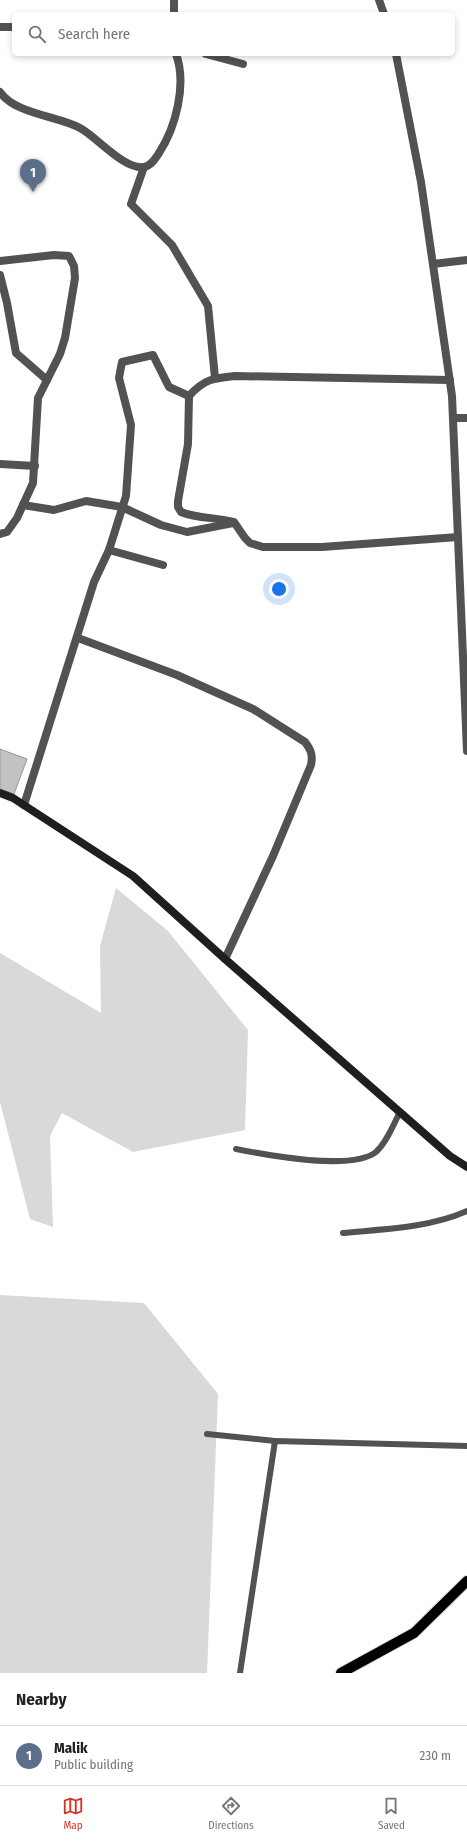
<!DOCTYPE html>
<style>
:root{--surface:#fff;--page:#f2f2f2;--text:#202124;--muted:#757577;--line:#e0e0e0;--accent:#d93025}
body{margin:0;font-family:"Fira Sans Condensed",sans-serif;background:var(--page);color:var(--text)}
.you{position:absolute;left:279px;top:589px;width:14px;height:14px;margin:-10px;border:3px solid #fff;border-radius:50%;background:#1a73e8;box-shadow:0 0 0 6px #1a73e833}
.badge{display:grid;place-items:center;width:26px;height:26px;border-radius:50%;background:var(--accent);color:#fff;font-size:13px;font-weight:700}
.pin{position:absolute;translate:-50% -33px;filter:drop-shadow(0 1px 2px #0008)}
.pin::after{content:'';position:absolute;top:21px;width:14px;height:12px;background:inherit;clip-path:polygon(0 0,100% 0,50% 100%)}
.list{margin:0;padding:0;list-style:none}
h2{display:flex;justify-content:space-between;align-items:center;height:52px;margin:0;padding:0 16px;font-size:17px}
h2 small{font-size:13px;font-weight:400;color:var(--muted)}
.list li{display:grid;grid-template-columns:26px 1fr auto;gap:12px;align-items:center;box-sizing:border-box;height:60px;padding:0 16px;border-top:1px solid var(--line)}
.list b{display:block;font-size:15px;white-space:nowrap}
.list p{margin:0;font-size:13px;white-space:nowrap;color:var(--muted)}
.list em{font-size:13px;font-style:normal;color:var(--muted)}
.icon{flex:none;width:22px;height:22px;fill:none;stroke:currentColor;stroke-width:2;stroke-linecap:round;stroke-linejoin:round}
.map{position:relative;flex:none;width:467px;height:1673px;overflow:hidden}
.search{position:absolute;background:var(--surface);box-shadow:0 2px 6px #0003;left:12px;right:12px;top:12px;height:44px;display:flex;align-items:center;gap:10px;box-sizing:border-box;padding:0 14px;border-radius:6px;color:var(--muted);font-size:15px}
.sheet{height:112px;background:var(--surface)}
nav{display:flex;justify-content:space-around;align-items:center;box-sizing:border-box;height:56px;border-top:1px solid var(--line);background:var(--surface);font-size:11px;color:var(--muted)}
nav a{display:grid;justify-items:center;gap:2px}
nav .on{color:var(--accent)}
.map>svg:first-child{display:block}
.green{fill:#d9d9d9}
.building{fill:#c2c2c2;stroke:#969696}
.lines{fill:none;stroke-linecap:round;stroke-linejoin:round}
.primary-casing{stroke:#dbdbdb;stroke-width:12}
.lane{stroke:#525252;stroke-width:6}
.street{stroke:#525252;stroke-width:8}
.secondary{stroke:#1f1f1f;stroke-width:8}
.primary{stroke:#000;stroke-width:10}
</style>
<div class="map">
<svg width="467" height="1673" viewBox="0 0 467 1673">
<rect width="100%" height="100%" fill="#fff"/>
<g class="green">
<polygon points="116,888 168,931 248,1030 245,1130 133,1152 62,1113 50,1136 53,1227 30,1219 0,1102 0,953 101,1013 100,946"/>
<polygon points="0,1295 144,1303 218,1394 207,1673 0,1673"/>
</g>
<polygon class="building" points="0,749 27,759 14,794 0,789"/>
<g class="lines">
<g class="primary-casing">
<polyline id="primary" points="341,1673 414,1633 467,1581"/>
</g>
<g class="lane">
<path d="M236 1149C266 1155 352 1171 376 1152 387 1142 393 1125 400 1112"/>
<path d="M343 1233C384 1229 429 1228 467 1211"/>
<polyline points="207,1434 275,1441"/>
<polyline points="240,1673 275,1441 467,1446"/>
</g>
<g class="street">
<polyline points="379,0 384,14"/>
<polyline points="174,14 174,0"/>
<polyline points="0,27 14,27"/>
<polyline points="206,54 243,64"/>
<polyline points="396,54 421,182 452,396 467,751"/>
<path d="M0 92C15 114 58 116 80 128 97 137 124 170 144 167 151 166 155 159 159 153 176 127 187 84 176 54"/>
<polyline points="144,167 131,204 172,245 208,306 215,378"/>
<polyline points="0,261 54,255 69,256 74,266 75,278 65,338 60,354 38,398 33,483 17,518 7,532 0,534"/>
<polyline points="433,264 467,260"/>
<polyline points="0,275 7,303 16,353 47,380"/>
<path d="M450 380 235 376C214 378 204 379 189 396L188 444 178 501V507L181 512C198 519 217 517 234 522L245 538 250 543 263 547H322L458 537"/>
<polyline points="453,418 467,418"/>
<polyline points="0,464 35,466"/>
<polyline points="23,505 54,510 86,501 122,507 161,525 187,532 233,523"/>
<polyline points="109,550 163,565"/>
<path d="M78 638 177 675 253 709 305 742C311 750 313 755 311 765L273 856 225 959"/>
<polyline points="24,805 94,582 109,550 126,496 131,425 119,378 122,362 153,355 169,387 189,396"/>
</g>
<polyline class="secondary" points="0,793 13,798 133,876 225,959 450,1156 467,1167"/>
<use href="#primary" class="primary"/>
</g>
</svg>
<div class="you"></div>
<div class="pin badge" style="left:33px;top:192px;background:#5c6f8a">1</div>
<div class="search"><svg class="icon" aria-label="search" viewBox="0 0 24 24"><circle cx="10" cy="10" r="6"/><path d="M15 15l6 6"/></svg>Search here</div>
</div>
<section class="sheet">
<h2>Nearby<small></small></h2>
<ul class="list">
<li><span class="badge" style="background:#5c6f8a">1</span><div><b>Malik</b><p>Public building</p></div><em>230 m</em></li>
</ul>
</section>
<nav>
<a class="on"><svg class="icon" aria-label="map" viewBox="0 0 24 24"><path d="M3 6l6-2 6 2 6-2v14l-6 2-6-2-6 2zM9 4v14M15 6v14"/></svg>Map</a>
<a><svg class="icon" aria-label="directions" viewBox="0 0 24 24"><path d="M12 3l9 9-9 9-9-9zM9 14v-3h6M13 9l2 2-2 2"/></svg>Directions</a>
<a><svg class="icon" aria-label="saved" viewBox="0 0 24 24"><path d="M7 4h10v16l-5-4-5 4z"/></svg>Saved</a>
</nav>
